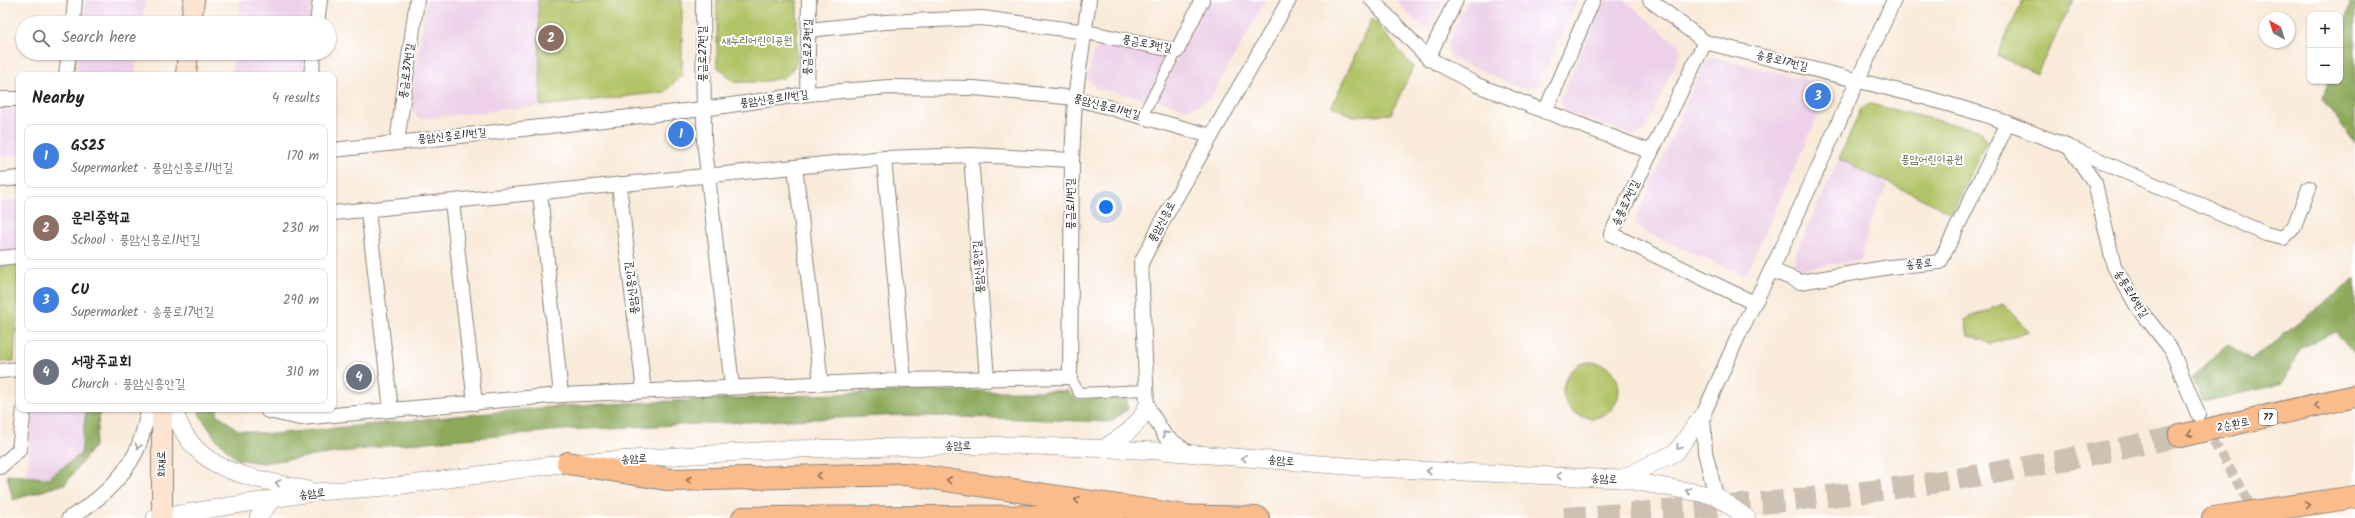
<!DOCTYPE html>
<meta charset="utf-8">
<style>
:root{--surface:#fff;--page:#f2f2f2;--text:#222;--muted:#767676;--line:#e0e0e0;--accent:#c8321e}
body{margin:0;font-family:Kalam,"Poor Story",sans-serif;background:var(--page);color:var(--text)}
.controls{position:absolute;right:12px;top:12px;display:grid;overflow:hidden;border-radius:8px;box-shadow:0 1px 3px #0004}
.controls button{width:36px;height:36px;display:grid;place-items:center;padding:0;border:0;border-bottom:1px solid var(--line);background:var(--surface);color:var(--text);font:20px sans-serif}
.compass{position:absolute;left:2259px;top:12px;width:36px;height:36px;border-radius:50%;background:var(--surface);box-shadow:0 1px 3px #0004;rotate:321deg}
.you{position:absolute;left:1106px;top:207px;width:14px;height:14px;margin:-10px;border:3px solid #fff;border-radius:50%;background:#1a73e8;box-shadow:0 0 0 6px #1a73e833}
.badge{display:grid;place-items:center;width:26px;height:26px;border-radius:50%;background:var(--accent);color:#fff;font-size:13px;font-weight:700}
.pin{position:absolute;translate:-50% -50%;border:2px solid #fff;box-shadow:0 1px 4px #0006}
.list{margin:0;padding:0;list-style:none}
h2{display:flex;justify-content:space-between;align-items:center;height:52px;margin:0;padding:0 16px;font-size:17px}
h2 small{font-size:13px;font-weight:400;color:var(--muted)}
.list li{display:grid;grid-template-columns:26px 1fr auto;gap:12px;align-items:center;box-sizing:border-box;height:64px;margin:0 8px 8px;padding:0 8px;border:1px solid var(--line);border-radius:8px}
.list b{display:block;font-size:15px;white-space:nowrap}
.list p{margin:0;font-size:13px;white-space:nowrap;color:var(--muted)}
.list em{font-size:13px;font-style:normal;color:var(--muted)}
.icon{flex:none;width:22px;height:22px;fill:none;stroke:currentColor;stroke-width:2;stroke-linecap:round;stroke-linejoin:round}
.map{position:relative;flex:none;width:2355px;height:518px;overflow:hidden}
.search{position:absolute;background:var(--surface);box-shadow:0 1px 3px #0004;left:16px;top:16px;width:320px;height:44px;display:flex;align-items:center;gap:10px;box-sizing:border-box;padding:0 14px;border-radius:22px;color:var(--muted);font-size:15px}
.panel{position:absolute;background:var(--surface);box-shadow:0 1px 3px #0004;left:16px;top:72px;width:320px;height:340px;border-radius:8px}
.map>svg:first-child{display:block}
.built{fill:#edd1e9}
.green{fill:#b2c468;stroke:#677042}
.forest{fill:#8daa5c;stroke:#54633c}
.lines{fill:none;stroke-linecap:round;stroke-linejoin:round}
.pedestrian-tunnel{stroke:#cdc1b3;stroke-width:10;stroke-dasharray:10 5;stroke-linecap:butt}
.trunk-tunnel{stroke:#cdc1b3;stroke-width:22;stroke-dasharray:22 11;stroke-linecap:butt}
.pedestrian-casing{stroke:#8a837a;stroke-width:12}
.minor-casing{stroke:#8a837a;stroke-width:16}
.tertiary-casing{stroke:#8a837a;stroke-width:18}
.secondary-casing{stroke:#8a837a;stroke-width:22}
.trunk-casing{stroke:#8a837a;stroke-width:24}
.pedestrian{stroke:#fff;stroke-width:10}
.minor{stroke:#fff;stroke-width:14}
.tertiary{stroke:#fff;stroke-width:17}
.secondary{stroke:#fde4d1;stroke-width:20}
.trunk{stroke:#fabc8b;stroke-width:22}
.oneway{stroke:#8b6c54}
.oneway2{stroke:#999}
.labels{text-anchor:middle;dominant-baseline:central;stroke-width:4;stroke-linejoin:round;paint-order:stroke}
.shield{fill:#fff;stroke:#606060;stroke-width:1}
.shield-label{font-size:10px;font-weight:bold;fill:#1c1c1c}
.park-label{font-size:11px;fill:#585f3a;stroke:#fff}
.street-label{font-size:11px;fill:#1c1c1c;stroke:#fff}
</style>
<div class="map">
<svg width="2355" height="518" viewBox="0 0 2355 518">
<rect width="100%" height="100%" fill="#fff"/>
<filter id="ink" filterUnits="userSpaceOnUse"><feTurbulence type="fractalNoise" baseFrequency=".025" numOctaves="2"/><feDisplacementMap in="SourceGraphic" scale="8" xChannelSelector="R" yChannelSelector="G"/><feConvolveMatrix kernelMatrix="1 2 1 2 8 2 1 2 1" color-interpolation-filters="sRGB"/></filter>
<filter id="wash" filterUnits="userSpaceOnUse"><feTurbulence type="fractalNoise" baseFrequency=".012" numOctaves="4" result="noise"/><feDisplacementMap in="SourceGraphic" scale="16" xChannelSelector="R" yChannelSelector="G"/><feGaussianBlur stdDeviation="0.9" result="paint"/><feColorMatrix in="noise" values="0 0 0 0 0 0 0 0 0 0 0 0 0 0 0 0 0 1.4 0 .05"/><feComposite in="paint" operator="in"/></filter>
<g filter="url(#wash)">
<rect width="100%" height="100%" fill="#f9ead9"/>
<g class="built">
<polygon points="86,0 145,0 142,23 83,23"/>
<polygon points="241,0 312,0 310,23 238,23"/>
<polygon points="426,0 682,0 682,75 665,92 419,119 411,110"/>
<polygon points="1209,0 1266,0 1210,99 1188,109 1156,100"/>
<polygon points="1396,0 1444,0 1430,29 1417,23"/>
<polygon points="1468,0 1578,0 1538,85 1525,90 1450,57 1447,44"/>
<polygon points="1605,0 1624,0 1678,45 1681,51 1645,130 1634,135 1566,111 1560,100"/>
<polygon points="1105,43 1169,58 1148,98 1097,89 1087,78 1094,51"/>
<polygon points="79,53 138,53 135,75 76,75"/>
<polygon points="234,53 306,53 303,75 231,75"/>
<polygon points="1713,57 1821,83 1828,94 1747,272 1743,275 1639,229 1635,220 1704,64"/>
<polygon points="19,108 19,155 0,157 0,110"/>
<polygon points="1839,159 1888,183 1870,221 1861,260 1800,269 1793,265 1797,250"/>
<polygon points="19,200 19,249 0,251 0,202"/>
<polygon points="34,409 86,409 81,454 48,478 26,475"/>
</g>
<g class="green">
<polygon points="538,0 682,0 682,75 665,92 541,106"/>
<polygon points="717,0 797,0 797,64 784,78 760,82 734,82 717,66"/>
<polygon points="2023,0 2073,0 2037,74 1997,55"/>
<polygon points="1372,18 1413,67 1391,114 1353,116 1332,106"/>
<polygon points="1870,104 1981,131 1986,142 1952,213 1839,159 1861,109"/>
<polygon points="19,264 14,361 0,362 0,266"/>
<polygon points="2003,304 2029,332 1991,344 1984,339 1968,336 1965,319"/>
<circle cx="1591" cy="390" r="28"/>
</g>
<g class="forest">
<polygon points="2351,0 2355,0 2355,143 2323,100 2328,81 2340,81 2340,40"/>
<polygon points="2355,279 2355,356 2336,332 2301,348 2282,384 2203,402 2192,378 2228,344 2251,360"/>
<polygon points="904,391 1068,391 1077,400 1127,396 1128,409 1110,422 904,415 563,430 394,445 262,463 236,459 216,439 199,414 200,409 217,409 217,414 238,430 272,434 561,406"/>
<polygon points="86,409 100,409 95,445 65,484 13,500 7,475 48,478 81,454"/>
</g>
</g>
<g filter="url(#ink)">
<g class="lines">
<polyline class="pedestrian-tunnel" points="2206,428 2255,513"/>
<path class="trunk-tunnel" d="M1564 518C1672 511 1780 503 1888 489 1986 476 2083 457 2180 436"/>
<g class="pedestrian-casing">
<g id="pedestrian">
<polyline points="1142,116 1177,51"/>
<polyline points="1070,377 1079,393 1146,390"/>
</g>
</g>
<g class="minor-casing">
<g id="minor">
<polyline points="703,0 704,140 732,386"/>
<polyline points="1372,0 1428,58 1477,85 1651,152"/>
<polyline points="1650,0 1705,42 1927,98 1989,116 2069,147 2266,234 2283,238 2294,227 2309,188"/>
<polyline points="73,23 75,0"/>
<polyline points="317,23 320,0"/>
<polyline points="809,30 885,22 982,18 1086,32 1177,51 1202,0"/>
<polyline points="1705,42 1611,234 1754,303"/>
<polyline points="1428,58 1456,0"/>
<polyline points="66,75 69,53"/>
<polyline points="311,75 314,53"/>
<polyline points="807,94 809,0"/>
<polyline points="0,99 19,99"/>
<polyline points="1545,112 1593,0"/>
<polyline points="397,142 417,0"/>
<polyline points="2069,147 2095,183 2114,266 2137,306 2171,349 2198,414"/>
<polyline points="333,150 703,109 807,94 889,87 974,88 1075,98 1211,136"/>
<polyline points="971,155 987,380"/>
<polyline points="884,158 904,380"/>
<polyline points="795,167 821,383"/>
<polyline points="0,180 19,178"/>
<polyline points="619,185 644,391"/>
<polyline points="540,193 561,395"/>
<polyline points="452,202 475,403"/>
<polyline points="368,211 391,410"/>
<polyline points="333,213 884,158 971,155 1072,160"/>
<polyline points="0,258 19,256"/>
<polyline points="1772,270 1800,282 1890,267 1940,262 2008,123"/>
<polyline points="0,371 19,369"/>
<polyline points="268,409 268,411 300,418 561,395 904,380 1070,377 1072,160 1075,98 1089,0"/>
<polyline points="1191,454 1165,436 1147,406 1141,263 1161,224 1289,0"/>
<polyline points="0,467 19,450 24,409"/>
<polyline points="1716,496 1705,452 1703,415 1740,332 1782,248 1894,0"/>
<path d="M69 518C96 503 120 481 135 454 142 441 145 423 149 409"/>
</g>
</g>
<g class="tertiary-casing">
<g id="tertiary">
<path d="M174 409C193 475 251 476 308 490"/>
<path d="M1102 449C1122 437 1138 428 1147 406"/>
<polyline points="1621,479 1676,452 1703,415"/>
<polyline points="155,518 316,492 388,487 568,463 790,449 1011,445 1160,451 1371,468 1621,479 1716,496 1747,518"/>
<polyline points="258,518 272,499"/>
</g>
</g>
<g class="secondary-casing">
<g id="secondary">
<polyline points="191,23 194,0"/>
<polyline points="186,75 188,53"/>
<polyline points="162,409 162,518"/>
</g>
</g>
<g class="trunk-casing">
<g id="trunk">
<polyline points="2180,436 2355,396"/>
<polyline points="568,463 672,480 906,474 1185,516"/>
<polyline points="1171,516 1258,518"/>
<polyline points="743,518 1113,516"/>
<polyline points="2213,518 2355,497"/>
</g>
</g>
<use href="#pedestrian" class="pedestrian"/>
<use href="#minor" class="minor"/>
<use href="#tertiary" class="tertiary"/>
<use href="#secondary" class="secondary"/>
<use href="#trunk" class="trunk"/>
</g>
<defs><path id="oneway-chevron" d="M-2-3.5L2.5 0L-2 3.5" fill="none" stroke-width="1.6" stroke-linecap="round" stroke-linejoin="round"/></defs>
<g class="oneway">
<use href="#oneway-chevron" transform="translate(2317 406) rotate(166)"/>
<use href="#oneway-chevron" transform="translate(2190 434) rotate(168)"/>
<use href="#oneway-chevron" transform="translate(819 476) rotate(178)"/>
<use href="#oneway-chevron" transform="translate(689 480) rotate(178)"/>
<use href="#oneway-chevron" transform="translate(949 480) rotate(-171)"/>
<use href="#oneway-chevron" transform="translate(1077 500) rotate(-171)"/>
<use href="#oneway-chevron" transform="translate(2307 505) rotate(-9)"/>
</g>
<g class="oneway2">
<use href="#oneway-chevron" transform="translate(1165 434) rotate(-132)"/>
<use href="#oneway-chevron" transform="translate(138 446) rotate(107)"/>
<use href="#oneway-chevron" transform="translate(1679 447) rotate(128)"/>
<use href="#oneway-chevron" transform="translate(1244 458) rotate(-175)"/>
<use href="#oneway-chevron" transform="translate(1429 471) rotate(-177)"/>
<use href="#oneway-chevron" transform="translate(1559 476) rotate(-177)"/>
<use href="#oneway-chevron" transform="translate(278 483) rotate(-166)"/>
<use href="#oneway-chevron" transform="translate(1688 491) rotate(-170)"/>
</g>
</g>
<g class="labels">
<rect class="shield" x="2259" y="409" width="18" height="16" rx="3"/>
<g class="shield-label">
<text x="2268" y="417">77</text>
</g>
<g class="park-label">
<text x="757" y="41">새누리어린이공원</text>
<text x="1932" y="160">풍암어린이공원</text>
</g>
<g class="street-label">
<text transform="translate(1147 44) rotate(11)">풍금로3번길</text>
<text transform="translate(808 47) rotate(-89)">풍금로23번길</text>
<text transform="translate(703 54) rotate(-90)">풍금로27번길</text>
<text transform="translate(1782 61) rotate(14)">송풍로17번길</text>
<text transform="translate(407 71) rotate(-82)">풍금로37번길</text>
<text transform="translate(774 99) rotate(-8)">풍암신흥로11번길</text>
<text transform="translate(1107 107) rotate(15)">풍암신흥로11번길</text>
<text transform="translate(452 136) rotate(-6)">풍암신흥로11번길</text>
<text transform="translate(1626 203) rotate(-64)">송풍로7번길</text>
<text transform="translate(1071 204) rotate(-90)">풍금로11번길</text>
<text transform="translate(1162 222) rotate(-62)">풍암신흥로</text>
<text transform="translate(1919 264) rotate(-6)">송풍로</text>
<text transform="translate(979 267) rotate(-94)">풍암신흥안길</text>
<text transform="translate(632 288) rotate(-97)">풍암신흥안길</text>
<text transform="translate(2131 294) rotate(58)">송풍로16번길</text>
<text transform="translate(2233 425) rotate(-12)">2순환로</text>
<text transform="translate(958 446) rotate(-1)">송암로</text>
<text transform="translate(634 459) rotate(-3)">송암로</text>
<text transform="translate(1281 461) rotate(5)">송암로</text>
<text transform="translate(162 464) rotate(-90)">회재로</text>
<text transform="translate(1604 479) rotate(3)">송암로</text>
<text transform="translate(312 494) rotate(-7)">송암로</text>
</g>
</g>
</svg>
<div class="controls">
<button>+</button>
<button>−</button>
</div>
<svg class="compass" viewBox="-18 -18 36 36"><path d="M0-13l5 13h-10z" fill="#e53935"/><path d="M0 13l5-13h-10z" fill="#767676"/></svg>
<div class="you"></div>
<div class="pin badge" style="left:681px;top:134px;background:#3f7fe0">1</div>
<div class="pin badge" style="left:551px;top:38px;background:#8d6e63">2</div>
<div class="pin badge" style="left:1818px;top:96px;background:#3f7fe0">3</div>
<div class="pin badge" style="left:359px;top:377px;background:#6b7280">4</div>
<div class="search"><svg class="icon" aria-label="search" viewBox="0 0 24 24"><circle cx="10" cy="10" r="6"/><path d="M15 15l6 6"/></svg>Search here</div>
<section class="panel">
<h2>Nearby<small>4 results</small></h2>
<ul class="list">
<li><span class="badge" style="background:#3f7fe0">1</span><div><b>GS25</b><p>Supermarket · 풍암신흥로11번길</p></div><em>170 m</em></li>
<li><span class="badge" style="background:#8d6e63">2</span><div><b>운리중학교</b><p>School · 풍암신흥로11번길</p></div><em>230 m</em></li>
<li><span class="badge" style="background:#3f7fe0">3</span><div><b>CU</b><p>Supermarket · 송풍로17번길</p></div><em>290 m</em></li>
<li><span class="badge" style="background:#6b7280">4</span><div><b>서광주교회</b><p>Church · 풍암신흥안길</p></div><em>310 m</em></li>
</ul>
</section>
</div>
